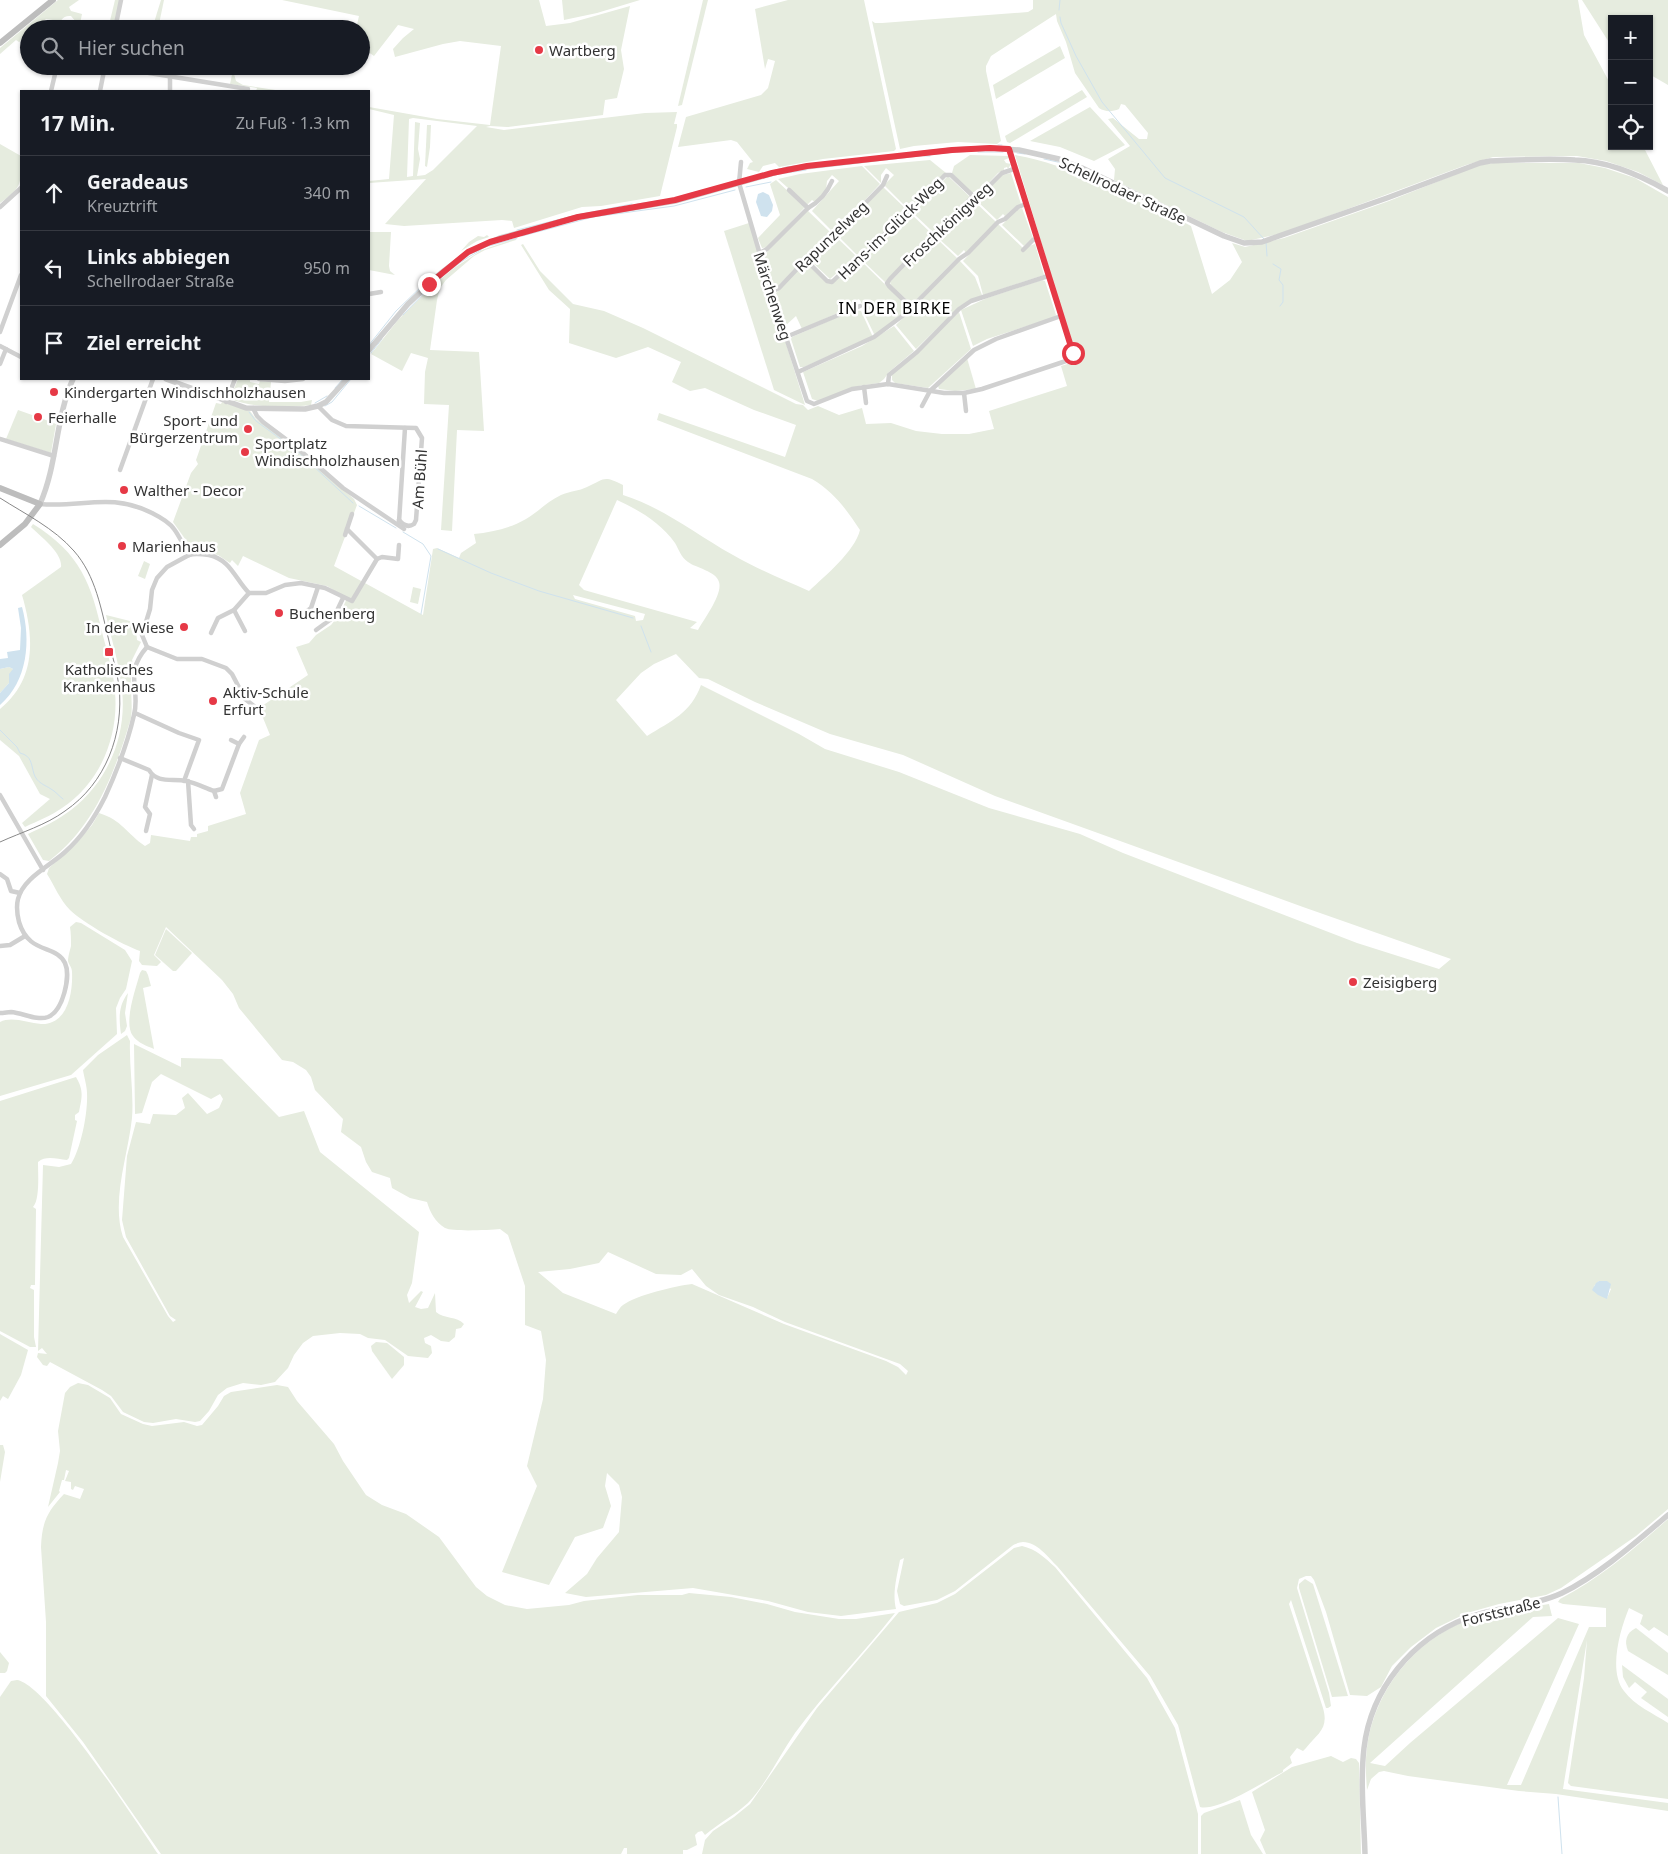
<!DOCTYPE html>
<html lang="de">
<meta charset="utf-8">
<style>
:root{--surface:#171b24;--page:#242831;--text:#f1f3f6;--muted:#9ea1a6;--line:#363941}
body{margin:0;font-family:"Noto Sans",sans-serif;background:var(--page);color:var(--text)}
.controls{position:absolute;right:15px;top:15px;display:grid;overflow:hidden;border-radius:0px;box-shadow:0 1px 4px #0004}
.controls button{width:45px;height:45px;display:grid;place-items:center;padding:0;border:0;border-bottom:1px solid var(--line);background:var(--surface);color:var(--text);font:25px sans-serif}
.stop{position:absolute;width:15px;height:15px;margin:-11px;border:4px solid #e63946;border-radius:50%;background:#fff}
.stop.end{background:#e63946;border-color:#fff;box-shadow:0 1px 5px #0008}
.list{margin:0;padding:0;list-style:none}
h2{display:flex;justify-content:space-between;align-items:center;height:65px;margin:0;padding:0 20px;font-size:21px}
h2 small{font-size:16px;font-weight:400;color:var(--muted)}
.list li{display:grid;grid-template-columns:32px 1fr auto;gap:15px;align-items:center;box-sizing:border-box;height:75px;padding:0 20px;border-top:1px solid var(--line)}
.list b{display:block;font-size:19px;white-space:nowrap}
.list p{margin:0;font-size:16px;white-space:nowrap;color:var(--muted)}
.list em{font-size:16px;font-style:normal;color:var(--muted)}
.icon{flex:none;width:28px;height:28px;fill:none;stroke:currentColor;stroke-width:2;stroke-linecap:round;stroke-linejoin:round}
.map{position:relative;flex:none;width:1668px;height:1854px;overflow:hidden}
.search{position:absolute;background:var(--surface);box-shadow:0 1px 4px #0004;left:20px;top:20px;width:350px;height:55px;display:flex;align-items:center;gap:12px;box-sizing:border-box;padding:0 18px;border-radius:28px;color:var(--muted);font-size:19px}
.panel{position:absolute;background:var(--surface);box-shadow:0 1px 4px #0004;left:20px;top:90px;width:350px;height:290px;border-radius:0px}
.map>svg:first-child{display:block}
.green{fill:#e6ecdf;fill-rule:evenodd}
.water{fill:#cfe2ee}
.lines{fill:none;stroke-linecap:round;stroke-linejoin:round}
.stream{stroke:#cfe2ee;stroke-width:1}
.minor{stroke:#d0d0d0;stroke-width:4.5}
.tertiary{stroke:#d0d0d0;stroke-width:5.5}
.secondary{stroke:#bdbdbd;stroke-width:6}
.tram{stroke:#888;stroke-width:1}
.route{stroke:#e63946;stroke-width:6}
.poi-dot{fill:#e63946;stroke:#fff;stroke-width:2}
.labels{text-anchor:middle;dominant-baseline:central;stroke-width:5;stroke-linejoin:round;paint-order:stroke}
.poi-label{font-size:15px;fill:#333;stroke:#fff;text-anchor:start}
.street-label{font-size:15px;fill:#333;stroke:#fff}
.neighbourhood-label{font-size:16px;letter-spacing:1px;fill:#000;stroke:#fff}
</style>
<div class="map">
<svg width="1668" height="1854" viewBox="0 0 1668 1854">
<rect width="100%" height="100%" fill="#fff"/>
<g class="green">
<path d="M58 0H79L69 7 71 11 82 14 79 29H74L76 22 71 16C63 15 58 21 62 29H55L53 20 46 19 34 29H29V34L19 42 16 40 0 54V48Z"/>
<polygon points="115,0 120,0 113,29 108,29"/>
<polygon points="161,0 164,0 158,29 152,29"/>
<path d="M282 0H539L546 26 570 23 630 6 621 50 624 69 617 98 605 100 603 115 507 127 490 126 486 127 504 130 645 113 677 112 674 124H677V127L660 196 601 206 582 207 514 228 512 221 502 220 404 226 385 224 426 179 369 183V181L389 179 394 115 369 109V107L437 119 490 125 501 46 460 41 443 44 395 57 393 49 403 38 414 29 398 25 374 56 361 47V29H356L359 16ZM413 118 477 126 433 170 425 175 417 176 420 159 418 149 420 123 415 122 413 176 407 177 409 119Z"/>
<polygon points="562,0 640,0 597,13 564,20"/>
<polygon points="703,0 708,0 682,105 678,106"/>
<polygon points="788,0 864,0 896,149 894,151 823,159 779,167 775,163 763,166 759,172 747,169 750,163 753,162 737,142 731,140 678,147 686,117 761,95 768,88 775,61 768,59 765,69 755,9"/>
<path d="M1033 0H1578L1584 35 1612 87V146H1643L1663 185 1638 172 1606 161 1577 156 1493 157 1466 165 1283 233 1247 241 1222 232 1114 180 1115 169 1108 159 1130 146 1108 119 1113 118 1139 139H1147L1148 133 1125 105 1121 104 1119 109C1112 112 1105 112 1099 108L1075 73 1066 42 1057 21 1056 14 991 56 986 66V71L1001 141 997 144 958 142 914 146 900 149 872 21 875 23H882L1028 12 1033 9Z"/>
<polygon points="1582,0 1668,0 1668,85 1649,74 1649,19 1612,19 1612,47"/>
<polygon points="1060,46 1065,58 996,99 993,85"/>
<polygon points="233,70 236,81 243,85 282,91 256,91 257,88 230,84"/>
<polygon points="1082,90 1087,97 1010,143 1007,142 1005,136"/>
<polygon points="1090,107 1125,145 1094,161 1060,147 1030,141"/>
<polygon points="427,125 431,125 430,147 427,167 425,166"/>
<path d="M0 144 21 156C21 183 23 187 0 203Z"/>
<polygon points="970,155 1009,156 1009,158 1004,160 1006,163 1011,164 1008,169 1007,167 1004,168 1004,170 998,173 980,192 977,190 972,193 952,173 954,166"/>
<path d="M1015 155C1071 165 1119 192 1169 217L1170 215 1191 226 1212 294 1230 280 1242 262 1232 243 1245 247 1284 238 1389 201 1479 165 1494 163H1579L1605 168 1635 178 1668 197V1509L1636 1536 1561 1588 1546 1595 1499 1604 1467 1613 1436 1628 1411 1647 1392 1666 1381 1687 1367 1696 1350 1695 1326 1612 1314 1580 1311 1576H1306L1299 1579 1297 1588 1329 1693 1331 1706 1328 1708H1326L1291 1600 1289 1604 1323 1708C1329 1729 1318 1733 1306 1748L1303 1751 1297 1748 1290 1757 1292 1763 1283 1770V1772C1265 1781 1217 1812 1200 1807L1178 1725 1150 1676 1057 1566C1048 1557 1037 1542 1023 1542 1020 1542 1015 1544 1012 1546L955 1591 937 1600 904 1606 900 1604 897 1591 904 1558 900 1560C897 1576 892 1593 896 1609L841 1616 808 1612 768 1601 693 1588 586 1597 565 1593 587 1574 597 1558 619 1532 622 1497 619 1485 607 1473 605 1486 611 1506 603 1528 575 1537 549 1585 502 1572 537 1486 527 1466 543 1399 546 1360 541 1331 525 1325V1286L508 1235 500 1229C489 1230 453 1232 445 1228 435 1222 430 1212 427 1202L410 1198 392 1188 390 1178 372 1172 366 1162 361 1147 341 1132 343 1119 315 1090 311 1077 306 1070 293 1062 282 1060 239 1008 233 994 222 980 166 927 154 955 161 962 157 966 142 965 139 961 140 951C123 945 83 923 70 910 60 900 54 885 47 874L49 868 76 844 92 825 99 813C122 820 126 833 145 846L150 843 151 835 190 841 191 837H197V834L208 831V826L246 814 240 793 259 740 270 735 259 708 308 675 296 647 309 643 316 635 331 625 340 614 347 598 327 586 289 578 243 556 238 566 232 560 230 563 218 555 193 550 173 522 191 473 198 464 196 460 216 403 221 404 222 402 250 411 256 419 298 450 354 499 357 505 334 566 423 615 433 549 437 548 459 558 461 553 476 543 474 534C492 532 511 528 526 519 538 512 548 501 561 495 570 491 579 491 587 487 605 479 603 475 623 485V495C664 508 695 534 733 555 757 569 784 580 809 591 825 576 855 551 860 530 846 509 834 492 812 479L657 420 659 413 785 457 796 425 754 410 705 388 690 391 672 382 681 362 648 347 616 358 569 343 570 309 549 290 521 245 523 244 540 271 573 304 604 311 643 328 796 404 803 405 808 410 818 406 839 415 862 408 866 424 891 423 916 431 942 434H969L994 429 989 411 1067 386 1061 366 1077 361ZM617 500C639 510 661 523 675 543 679 550 681 557 688 562 696 568 716 571 719 582 723 594 704 619 698 630L690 628 697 622 584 590 579 585ZM573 595 645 614 643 620 636 621 635 616 575 599ZM676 654 699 678 708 679 755 702 830 734 903 755 995 796 1303 907 1451 959 1439 969 1357 943 1123 853 1080 834 989 808 899 772 825 749 799 734 701 685C691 713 671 721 647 736L616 700 641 673 654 664ZM608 1252 656 1274 681 1275 692 1269 706 1286 719 1295 753 1307 785 1322 900 1364 908 1371 906 1375 898 1367 886 1361 784 1324 692 1284C675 1286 637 1295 623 1305 620 1307 618 1311 616 1314L563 1293 538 1272 570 1269 599 1263ZM1599 1281 1611 1289 1607 1298 1594 1286Z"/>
<polygon points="930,160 946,173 915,204 913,202 907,208 884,185 894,175 886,168 881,175 881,183 864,166"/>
<polygon points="862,166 880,184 840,227 837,225 832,231 812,211 839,181 832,175 827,181 826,190 815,202 812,200 807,205 778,179 800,174"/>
<polygon points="1011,173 1021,204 1015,207 1005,216 1003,214 997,220 977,201 1002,175"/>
<polygon points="947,177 949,177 970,197 941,228 938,226 933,232 912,212"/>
<polygon points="776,180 805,207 768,247 762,248 758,238 780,215 770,184"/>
<polygon points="883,187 906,209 865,251 863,249 857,255 837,235"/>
<polygon points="973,200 996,222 966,253 964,250 958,256 937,237"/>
<polygon points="1022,208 1033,238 1024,246 1002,225 1015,211"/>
<polygon points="807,210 830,232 778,286 773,286 764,255"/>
<polygon points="908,211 931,233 885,282 862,260"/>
<polygon points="749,223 805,405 774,390 724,231"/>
<polygon points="998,224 1023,248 1035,244 1044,275 983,295 978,276 963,261"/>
<polygon points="369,232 391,232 389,266 390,271 395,275 369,270"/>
<polygon points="833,234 856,256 830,279 811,261 810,258"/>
<polygon points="487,235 489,237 477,241 461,251 469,242 478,236 484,237"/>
<polygon points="934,236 957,258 914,302 910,303 891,285 890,282"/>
<polygon points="517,238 516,240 485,250 474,256 446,280 440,288 437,300 430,350 479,352 484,431 457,430 452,531 441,530 449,405 424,404 425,372 428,358 411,353 402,371 371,354 398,320 432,286 454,268 482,250"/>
<polygon points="858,258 906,305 906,309 901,315 875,335 874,334 863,311 864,309 860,300 858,299 853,306 802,329 796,316 785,326 776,293 803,265 807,264 831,284"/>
<polygon points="959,260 975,277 982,295 960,306 916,349 896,325"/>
<polygon points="1042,280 1045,281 1056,315 1055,317 987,339 973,346 961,310 987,298"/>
<polygon points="854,310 861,311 872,335 872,337 804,367 800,367 791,339 792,337"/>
<polygon points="959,312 971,349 928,388 895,383 892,380 892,375"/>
<polygon points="894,326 914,351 889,372 884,379 879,383 858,386 818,401 812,399 803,372 862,346"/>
<polygon points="967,358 976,389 955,391 939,389 938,386"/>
<path d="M238 379H250V382L259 384 260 381 271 382 269 402H301L312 400 311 405C286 408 254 408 230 399Z"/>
<polygon points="18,410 35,416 36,412 42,414 41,418 56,424 51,453 6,439"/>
<path d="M33 524C81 554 91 583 103 636 108 655 114 674 115 692 119 737 100 783 62 808 51 816 37 821 25 827L22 823 50 799 40 794 19 756 0 740V709C37 679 34 636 22 595L61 567C63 553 40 536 31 527Z"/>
<polygon points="144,561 150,564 145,579 138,576"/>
<polygon points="413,587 421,589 418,604 410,602"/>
<path d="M106 615 138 623 136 630 137 640 141 642 132 660C134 666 131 671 131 677 130 691 133 704 131 718 115 772 95 826 49 861L43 860 28 834C43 827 58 820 71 810 110 780 129 731 121 682 118 660 111 637 106 615Z"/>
<polygon points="9,667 13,669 9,683 0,693 0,669"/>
<path d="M76 922 81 923 125 950 132 961 126 989 120 998 116 1008 117 1034 71 1075 0 1096V1022C12 1016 28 1023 41 1024 68 1025 73 992 72 972 72 967 69 965 68 961 68 957 70 950 71 946 71 940 71 933 70 927Z"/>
<polygon points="166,929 192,953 176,971 173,971 155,955"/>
<path d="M142 970 146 971 148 975 151 986 143 988 154 1049C147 1046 138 1043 133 1036 123 1023 136 988 140 973Z"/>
<path d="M128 993 125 1013 127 1026 125 1031 121 1034C119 1019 118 1006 128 993Z"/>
<path d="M127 1035 130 1041C129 1067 134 1093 132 1118 128 1156 111 1200 123 1237L168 1316 173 1322 176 1320 170 1316 126 1237 122 1220 127 1156 136 1122 150 1124 153 1114 176 1115 185 1108 182 1098 188 1093 207 1114 219 1108 223 1099 220 1094 211 1099 161 1074 152 1082 142 1113 135 1114 134 1044 181 1067V1058L222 1059 279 1117 304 1111 320 1152 419 1232 412 1283 407 1295 409 1303 421 1291 423 1292 415 1307 421 1309 428 1308 435 1293 436 1312C444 1319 457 1316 464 1324L461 1328 456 1329 455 1337 449 1342 441 1341 431 1335 424 1338 425 1343 431 1346 432 1353 428 1358 408 1356 385 1340 368 1338 360 1334 340 1333 313 1336 303 1343 294 1355 288 1368 275 1382 261 1385 243 1383 227 1388 218 1395 209 1411 200 1421 195 1422 176 1419 153 1423 144 1422 123 1412 111 1396 102 1390 50 1362 47 1366 43 1365 37 1357 38 1353 47 1354 42 1348 38 1351 43 1165 59 1167 71 1164C81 1148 88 1113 87 1093 87 1086 84 1077 83 1070L98 1055Z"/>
<path d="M76 1077C84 1091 82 1096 79 1112L75 1115V1120L77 1121 69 1158 67 1160C57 1159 46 1155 38 1162 38 1173 40 1200 33 1207L36 1209 35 1285H31L30 1288 34 1290V1337L36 1347H30L0 1331V1101Z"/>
<polygon points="0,1334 28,1350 21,1375 8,1399 3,1396 0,1401"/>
<polygon points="376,1342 387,1343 404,1357 404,1365 392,1379 372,1351 371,1346"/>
<path d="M78 1383 88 1385 110 1398 121 1414 143 1424 152 1426 184 1422 197 1426 202 1425 218 1406 224 1396 231 1392 277 1385 288 1387 297 1401 334 1444 343 1461 366 1495 382 1505 406 1514 439 1537 476 1587 487 1596 505 1605 527 1609 569 1605 584 1601 638 1595H682L689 1593 731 1597 767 1604 795 1612 839 1619H856L895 1613C863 1654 826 1691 795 1733 779 1756 767 1783 748 1803 735 1815 719 1823 705 1835L702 1831 698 1832 695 1835 697 1845 687 1850H683V1854H627V1848H624L621 1854H161L83 1742 46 1696V1622L41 1547C42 1522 47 1512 64 1494L80 1499 84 1489 75 1486 73 1490 71 1489V1482L65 1481 69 1471 66 1470 64 1480H62L59 1491 60 1492 48 1507 58 1463 60 1451 58 1431 65 1393 70 1387Z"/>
<polygon points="0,1445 3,1445 5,1452 0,1482"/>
<path d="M1668 1519V1636L1654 1627 1649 1631 1640 1624 1643 1615 1629 1608C1620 1630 1608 1671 1624 1691 1634 1705 1654 1714 1668 1723V1799L1571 1786 1568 1783 1584 1678 1587 1640 1563 1789 1668 1803V1811L1556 1794 1519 1791 1408 1776 1384 1771 1379 1772 1371 1779 1367 1790C1366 1776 1365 1762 1367 1748 1375 1687 1419 1635 1477 1617 1493 1613 1510 1608 1526 1606 1533 1605 1541 1606 1549 1604L1552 1616 1533 1617 1370 1763 1385 1766 1410 1743 1558 1618 1579 1624 1507 1785H1521L1589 1627H1606V1608L1563 1604 1558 1602 1560 1599C1600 1578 1634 1549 1668 1519Z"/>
<path d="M1022 1546C1036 1549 1045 1558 1055 1567L1147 1678 1175 1728 1198 1814V1854H702L705 1840 713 1831 734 1817 750 1804 817 1708 899 1612 937 1603 955 1594 1014 1548Z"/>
<polygon points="1305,1579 1313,1584 1348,1696 1332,1697 1299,1588 1299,1584"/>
<path d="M1636 1628 1668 1653V1675L1628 1651C1624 1641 1626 1633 1636 1628Z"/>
<polygon points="0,1652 9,1663 7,1671 5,1673 0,1673"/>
<polygon points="1622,1665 1668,1699 1668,1717 1641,1698 1647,1692 1635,1682 1629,1688 1623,1677"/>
<path d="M17 1680C47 1684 137 1823 158 1854H0V1697L11 1681Z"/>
<polygon points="1331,1756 1343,1762 1351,1758 1356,1759 1359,1763 1361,1854 1266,1854 1260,1840 1265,1830 1252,1792 1292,1767"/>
<polygon points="1240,1800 1251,1835 1263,1854 1201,1854 1201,1816 1204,1813"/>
</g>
<g class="water">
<polygon points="763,192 769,195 773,205 772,211 767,217 761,216 756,202 758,194"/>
<path d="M22 607C31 640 28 681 0 705V693L9 683V674L13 669 9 667 0 669V659L8 658 7 652 20 650 21 628 18 608Z"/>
<polygon points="1599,1281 1607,1281 1611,1284 1607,1299 1598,1295 1592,1290 1596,1283"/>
</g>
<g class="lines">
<g class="stream">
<polyline points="1059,10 1060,0"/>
<polyline points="1060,17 1061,23 1076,56 1102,102 1165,178 1244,217 1264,239"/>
<polyline points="998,145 1002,145"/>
<polyline points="978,152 1003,152"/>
<polyline points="1017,153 1025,154"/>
<polyline points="924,156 930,156"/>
<polyline points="1044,159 1062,163"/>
<polyline points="780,174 806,170"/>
<polyline points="746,187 771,182"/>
<polyline points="674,198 703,190"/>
<polyline points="637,204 657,201"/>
<polyline points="577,215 632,204"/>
<polyline points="517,230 573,216"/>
<polyline points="522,236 593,217 674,206 735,190"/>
<polyline points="1266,242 1267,256"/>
<polyline points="489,246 517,238"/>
<polyline points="1273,264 1281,269 1279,280 1283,285 1283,302 1280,306"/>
<path d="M403 315C426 291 451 265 481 250"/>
<polyline points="369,345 396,311 423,285"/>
<polyline points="371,353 382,339"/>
<polyline points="335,388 343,379"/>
<polyline points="315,403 327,396"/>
<polyline points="325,406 332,402 351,379"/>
<polyline points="249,412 256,421 293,448"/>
<polyline points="296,450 353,503"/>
<polyline points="359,506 396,528"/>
<polyline points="403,532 423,544 431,556 421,614"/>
<polyline points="438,549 491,573 539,591 633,618"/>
<polyline points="641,626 651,652"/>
<path d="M0 730 17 747 20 753C32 756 31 764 34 774 37 783 45 785 51 789 55 791 59 796 63 799"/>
<polyline points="1558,1797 1562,1854"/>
</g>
<g class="minor">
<polyline points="66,29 68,23"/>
<polyline points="115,29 121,0"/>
<polyline points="106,66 248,89"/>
<polyline points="51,91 57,66"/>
<polyline points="100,91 105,66"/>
<polyline points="170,91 170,66"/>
<polyline points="741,162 739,183 771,292 807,401 814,404 852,389 888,384 944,393 964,393 982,389 1069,360 1072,358 1073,353 1009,149"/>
<polyline points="789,190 808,208"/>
<polyline points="0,207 21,188"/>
<polyline points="1023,250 1033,240 1037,239"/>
<path d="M760 253 767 249 808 208C819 202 827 193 832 181"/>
<polyline points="806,260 827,281 832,282 858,257 867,252 908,210 916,205 945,175 951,175 973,196"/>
<polyline points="771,292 779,288 832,232 840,229 883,185 887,176"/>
<polyline points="369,294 381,292"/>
<polyline points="911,307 889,286 887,283 890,279 933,234 942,229 973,196 982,193 1002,173 1014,169"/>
<polyline points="0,332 21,275"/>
<polyline points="786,337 860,306"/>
<polyline points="0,346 21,357"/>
<polyline points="0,364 6,349"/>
<polyline points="798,372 874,337 905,314 959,259 968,253 998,222 1005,219 1018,207 1026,204"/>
<polyline points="259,379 285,381 303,379"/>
<polyline points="888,384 889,375 917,352 959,309 971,301 1048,276"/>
<polyline points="864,387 866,403"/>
<polyline points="964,393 966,411"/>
<polyline points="226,402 235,379"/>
<path d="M318 406 332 420 346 426 416 428 422 438 416 520 414 524C408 528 403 525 399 520"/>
<polyline points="922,406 930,391 974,350 996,339 1061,316"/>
<polyline points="253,408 257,416 263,422 295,446 343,488 404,529"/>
<polyline points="0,439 54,456"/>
<polyline points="120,470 153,379"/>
<path d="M40 504C82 508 110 492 152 513 160 517 169 522 174 529 180 537 184 547 189 555"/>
<polyline points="399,522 405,428"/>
<polyline points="347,529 377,559"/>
<polyline points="345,535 352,514"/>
<polyline points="234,610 245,631"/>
<polyline points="300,616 311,608 318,587"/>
<polyline points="316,630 334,617 343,598"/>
<polyline points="211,633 218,618 234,610 249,593"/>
<path d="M254 706 245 699 232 674 226 668 202 659H177L147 647 142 635 150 609 152 590 157 578 167 567 189 555C195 553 202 554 209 555 231 560 235 579 249 593H266L285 585 301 583 325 588 352 601 377 559 382 557 398 559 399 545"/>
<polyline points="135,713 179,733 199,740 184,781"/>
<polyline points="231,740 239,744"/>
<path d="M120 758 149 770C157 784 173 778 186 781 196 783 205 788 214 791L216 797"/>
<polyline points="188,781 191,825 194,829"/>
<polyline points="214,791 222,789 239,744 244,737"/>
<polyline points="0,795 43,870"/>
<polyline points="146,831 150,814 145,807 152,775"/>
<polyline points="0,874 7,879 11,891 20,893"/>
<polyline points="0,946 10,945 25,936"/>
<path d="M0 1013C4 1013 8 1012 11 1012 23 1013 37 1021 48 1017 63 1011 71 976 65 963 56 944 29 955 19 922 17 914 16 907 18 899 23 878 50 866 65 852 82 837 95 817 105 797 116 773 128 741 134 715 141 689 123 674 147 647"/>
</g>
<g class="tertiary">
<path d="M369 350 408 304 441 273 469 252 500 238 578 217 675 201 788 169 952 150 990 148 1019 150 1059 159 1082 168 1224 236 1244 243 1262 242 1387 198 1480 163 1490 161C1518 160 1547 158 1575 160 1607 161 1640 175 1668 191"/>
<polyline points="166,379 246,408 305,409 318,406 326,402 347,379"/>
<path d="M40 504C58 463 55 419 73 379"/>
<path d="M1365 1854C1364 1819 1360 1783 1364 1748 1371 1689 1412 1639 1467 1618 1497 1606 1532 1607 1562 1593 1599 1575 1636 1542 1668 1515"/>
</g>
<g class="secondary">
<polyline points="0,43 53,0"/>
<polyline points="0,488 40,504 25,524 0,545"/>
</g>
<path class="tram" d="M0 498C25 514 54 528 74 551 96 576 101 609 109 641 112 656 117 671 119 686 124 734 106 783 65 811 46 825 22 832 0 842"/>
</g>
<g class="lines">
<polyline class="route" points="429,284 468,252 490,242 578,217 675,200 772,173 807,166 952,150 990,148 1009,149 1073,353"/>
</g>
<g class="poi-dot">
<circle cx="539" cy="50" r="5"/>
<circle cx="54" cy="392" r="5"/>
<circle cx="38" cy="417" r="5"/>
<circle cx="248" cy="429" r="5"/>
<circle cx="245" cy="452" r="5"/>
<circle cx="124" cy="490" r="5"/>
<circle cx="122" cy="546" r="5"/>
<circle cx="279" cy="613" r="5"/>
<circle cx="184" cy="627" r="5"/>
<rect x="104" y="647" width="10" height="10" rx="2.5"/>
<circle cx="213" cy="701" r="5"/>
<circle cx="1353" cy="982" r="5"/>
</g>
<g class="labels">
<g class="poi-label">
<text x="549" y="50">Wartberg</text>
<text x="64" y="392">Kindergarten Windischholzhausen</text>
<text x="48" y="417">Feierhalle</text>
<text x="238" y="420" text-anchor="end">Sport- und<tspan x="238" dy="17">Bürgerzentrum</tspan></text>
<text x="255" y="443">Sportplatz<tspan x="255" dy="17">Windischholzhausen</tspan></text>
<text x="134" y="490">Walther - Decor</text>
<text x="132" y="546">Marienhaus</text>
<text x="289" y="613">Buchenberg</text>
<text x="174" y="627" text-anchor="end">In der Wiese</text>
<text x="109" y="669" text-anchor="middle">Katholisches<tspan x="109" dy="17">Krankenhaus</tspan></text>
<text x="223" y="692">Aktiv-Schule<tspan x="223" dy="17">Erfurt</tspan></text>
<text x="1363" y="982">Zeisigberg</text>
</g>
<g class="street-label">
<text transform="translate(1123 190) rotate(25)">Schellrodaer Straße</text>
<text transform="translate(947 224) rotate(-43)">Froschkönigweg</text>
<text transform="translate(890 228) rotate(-44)">Hans-im-Glück-Weg</text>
<text transform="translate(831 236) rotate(-44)">Rapunzelweg</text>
<text transform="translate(773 296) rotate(72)">Märchenweg</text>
<text transform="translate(419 479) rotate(-86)">Am Bühl</text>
<text transform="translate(1501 1611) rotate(-14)">Forststraße</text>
</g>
<g class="neighbourhood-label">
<text x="895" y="308">IN DER BIRKE</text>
</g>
</g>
</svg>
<div class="controls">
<button>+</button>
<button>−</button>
<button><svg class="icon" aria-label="locate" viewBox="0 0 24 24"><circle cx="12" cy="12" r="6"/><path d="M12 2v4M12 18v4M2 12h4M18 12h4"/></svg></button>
</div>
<div class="stop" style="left:1073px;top:353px"></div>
<div class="stop end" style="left:429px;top:284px"></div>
<div class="search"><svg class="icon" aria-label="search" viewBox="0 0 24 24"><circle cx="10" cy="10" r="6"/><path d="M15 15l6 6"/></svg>Hier suchen</div>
<section class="panel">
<h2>17 Min.<small>Zu Fuß · 1.3 km</small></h2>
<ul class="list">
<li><svg class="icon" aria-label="ahead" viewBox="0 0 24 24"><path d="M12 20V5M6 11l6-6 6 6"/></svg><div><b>Geradeaus</b><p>Kreuztrift</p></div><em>340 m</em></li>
<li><svg class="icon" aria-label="left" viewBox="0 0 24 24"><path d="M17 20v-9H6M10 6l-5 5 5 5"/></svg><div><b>Links abbiegen</b><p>Schellrodaer Straße</p></div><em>950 m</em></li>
<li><svg class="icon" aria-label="arrive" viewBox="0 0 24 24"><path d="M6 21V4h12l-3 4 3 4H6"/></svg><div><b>Ziel erreicht</b></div></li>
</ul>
</section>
</div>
